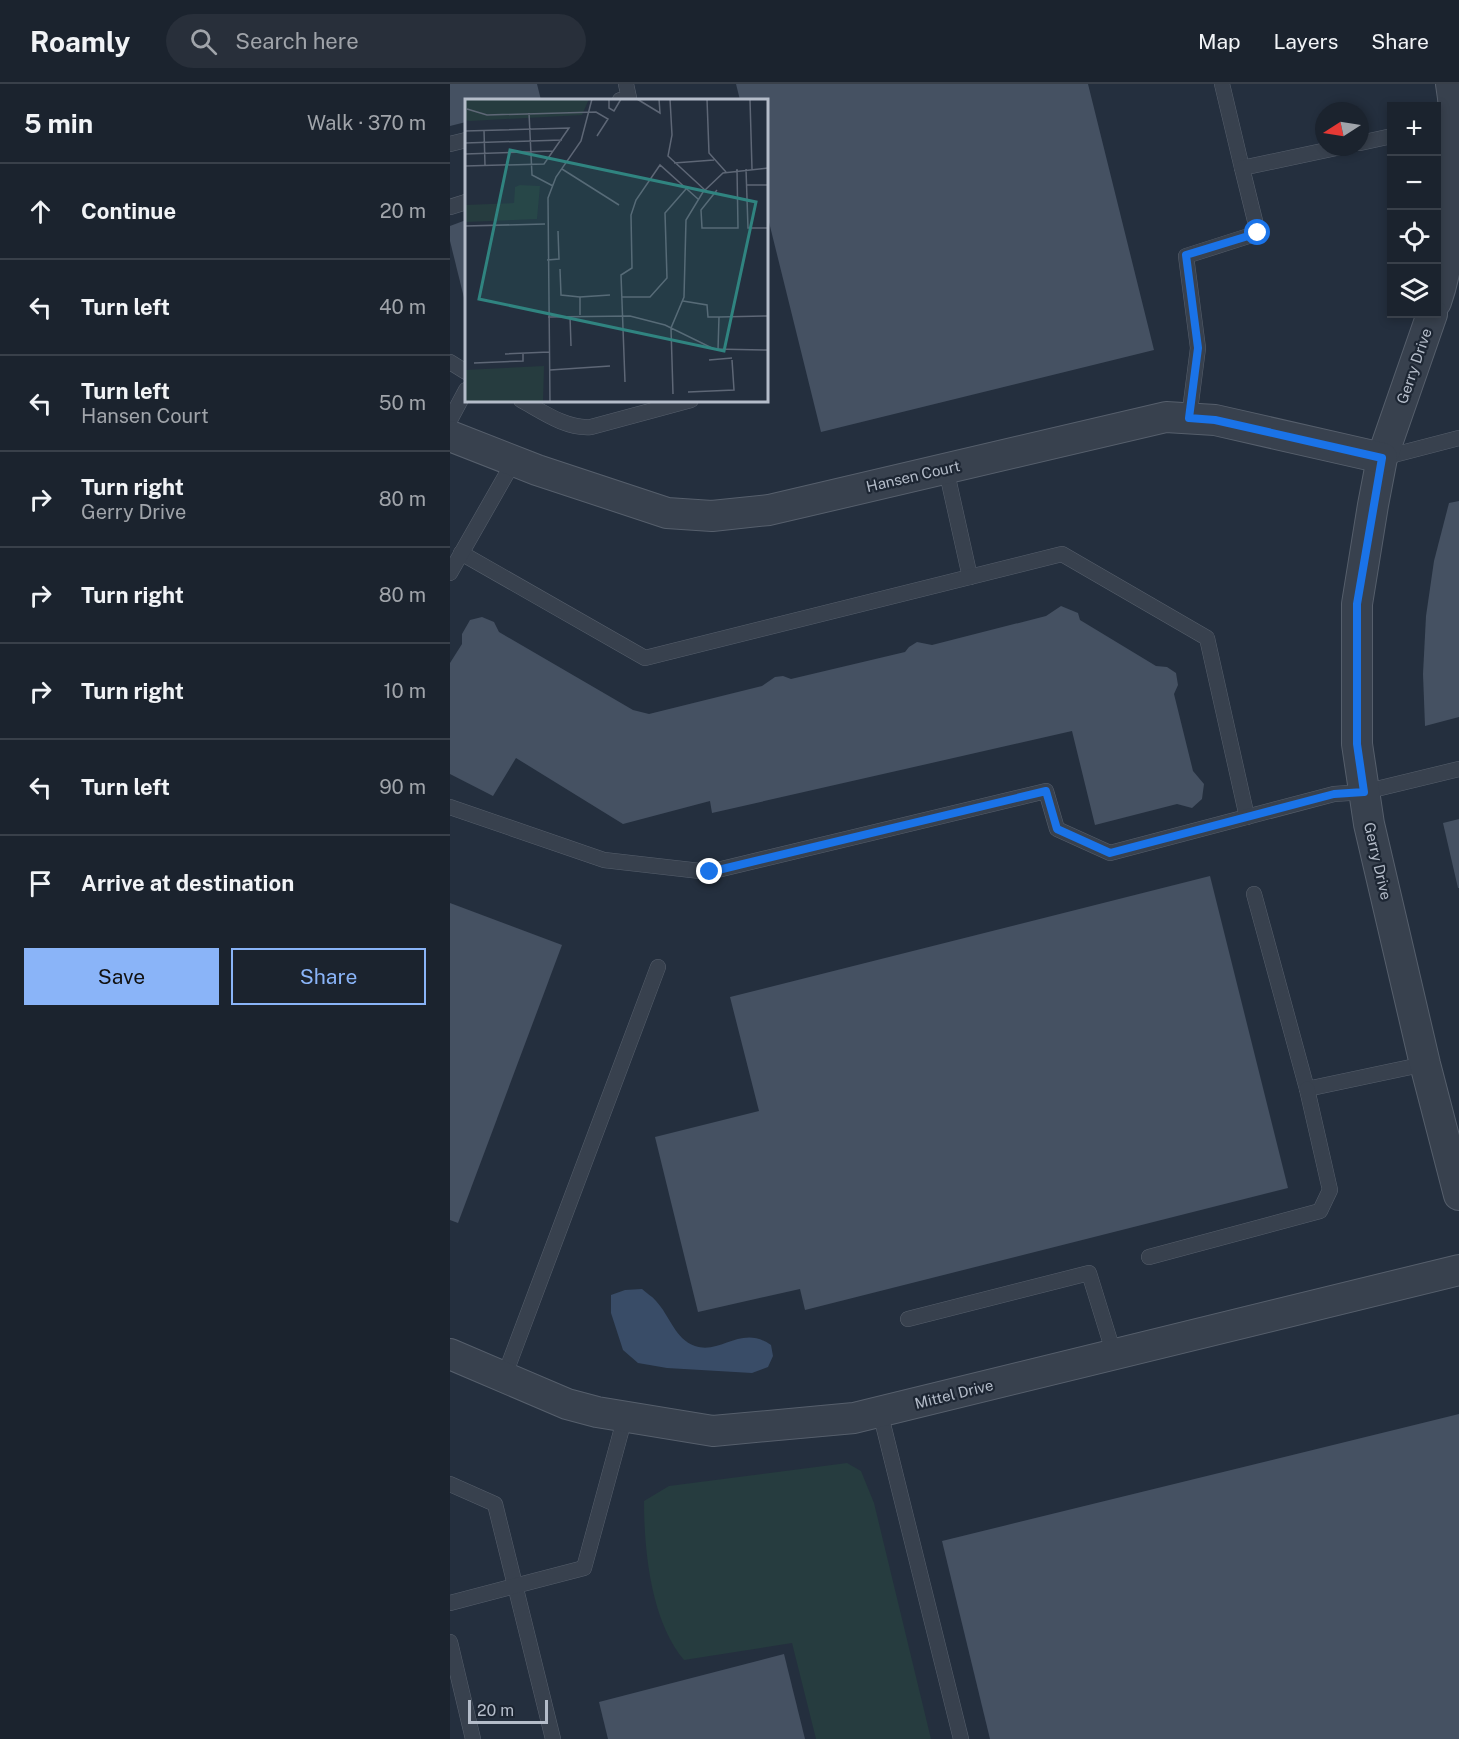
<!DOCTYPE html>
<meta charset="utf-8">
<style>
:root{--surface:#1b232e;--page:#282f3a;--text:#f1f3f6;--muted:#a0a4aa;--line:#39404a;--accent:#8ab4f8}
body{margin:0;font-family:"Public Sans",sans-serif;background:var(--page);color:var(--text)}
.controls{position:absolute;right:18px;top:18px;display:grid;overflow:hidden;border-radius:0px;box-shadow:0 3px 9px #0003}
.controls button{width:54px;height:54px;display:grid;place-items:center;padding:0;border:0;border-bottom:2px solid var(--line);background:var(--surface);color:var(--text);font:30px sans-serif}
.compass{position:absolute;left:865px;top:18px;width:54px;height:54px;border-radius:50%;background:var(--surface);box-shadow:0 3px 9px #0003;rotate:258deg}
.scale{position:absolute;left:18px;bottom:15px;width:80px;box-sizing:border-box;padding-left:6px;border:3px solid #b4bcc9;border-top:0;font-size:16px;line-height:21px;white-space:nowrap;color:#b4bcc9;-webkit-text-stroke:4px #1d2633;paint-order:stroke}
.stop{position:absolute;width:18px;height:18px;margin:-14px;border:4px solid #1a73e8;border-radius:50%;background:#fff}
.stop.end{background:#1a73e8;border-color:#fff;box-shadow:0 2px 6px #0008}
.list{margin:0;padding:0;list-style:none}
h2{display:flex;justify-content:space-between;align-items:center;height:78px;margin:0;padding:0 24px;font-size:26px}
h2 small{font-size:20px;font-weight:400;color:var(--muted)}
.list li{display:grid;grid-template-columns:39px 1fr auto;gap:18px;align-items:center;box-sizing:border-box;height:96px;padding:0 24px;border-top:2px solid var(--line)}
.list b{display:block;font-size:22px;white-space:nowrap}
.list p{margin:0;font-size:20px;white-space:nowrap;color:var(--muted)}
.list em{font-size:20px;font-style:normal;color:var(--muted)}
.actions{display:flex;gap:12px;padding:18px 24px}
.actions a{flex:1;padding:14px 0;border:2px solid var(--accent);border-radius:0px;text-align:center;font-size:21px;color:var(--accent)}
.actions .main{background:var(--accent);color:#111}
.icon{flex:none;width:33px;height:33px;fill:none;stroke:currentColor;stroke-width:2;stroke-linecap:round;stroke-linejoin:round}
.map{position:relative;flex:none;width:1009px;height:1655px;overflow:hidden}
header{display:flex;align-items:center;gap:36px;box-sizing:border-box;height:84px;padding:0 30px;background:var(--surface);border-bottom:2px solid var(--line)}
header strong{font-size:28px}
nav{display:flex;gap:33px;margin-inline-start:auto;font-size:21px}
.search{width:420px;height:54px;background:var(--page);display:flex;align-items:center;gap:15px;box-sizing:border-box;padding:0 21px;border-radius:33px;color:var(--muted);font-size:22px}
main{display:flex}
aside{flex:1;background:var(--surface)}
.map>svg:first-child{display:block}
.green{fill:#263c3f}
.water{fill:#394c67}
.building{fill:#455162}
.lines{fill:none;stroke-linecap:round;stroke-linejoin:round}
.lane-casing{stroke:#565f6c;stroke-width:16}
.street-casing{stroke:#565f6c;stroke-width:32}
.lane{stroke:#38414e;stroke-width:15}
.street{stroke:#38414e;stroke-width:30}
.route{stroke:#1a73e8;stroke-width:8}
.labels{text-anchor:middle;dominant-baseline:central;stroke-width:4.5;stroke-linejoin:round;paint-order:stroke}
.street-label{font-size:15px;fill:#b4bcc9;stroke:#1d2633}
.inset-road{fill:none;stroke:#5e6776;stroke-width:1.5}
.view{fill:#308480;fill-opacity:0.15;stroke:#308480;stroke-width:3}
.inset-edge{fill:none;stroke:#b4bcc9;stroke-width:3}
</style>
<header>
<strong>Roamly</strong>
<div class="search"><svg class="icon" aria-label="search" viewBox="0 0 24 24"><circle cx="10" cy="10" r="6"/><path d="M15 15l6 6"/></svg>Search here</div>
<nav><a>Map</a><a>Layers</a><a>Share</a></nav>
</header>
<main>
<aside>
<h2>5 min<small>Walk · 370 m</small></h2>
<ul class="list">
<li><svg class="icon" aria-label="ahead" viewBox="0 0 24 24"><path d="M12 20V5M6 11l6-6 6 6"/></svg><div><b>Continue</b></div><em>20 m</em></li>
<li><svg class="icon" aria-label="left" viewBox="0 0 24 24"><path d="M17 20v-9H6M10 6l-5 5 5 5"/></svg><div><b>Turn left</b></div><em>40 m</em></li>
<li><svg class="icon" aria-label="left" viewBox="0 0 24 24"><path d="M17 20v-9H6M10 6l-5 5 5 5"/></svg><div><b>Turn left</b><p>Hansen Court</p></div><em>50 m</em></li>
<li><svg class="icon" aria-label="right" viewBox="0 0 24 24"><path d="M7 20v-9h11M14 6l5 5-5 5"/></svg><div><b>Turn right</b><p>Gerry Drive</p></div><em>80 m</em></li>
<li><svg class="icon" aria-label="right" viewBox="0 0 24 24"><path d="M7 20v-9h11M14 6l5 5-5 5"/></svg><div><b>Turn right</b></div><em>80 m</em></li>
<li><svg class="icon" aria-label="right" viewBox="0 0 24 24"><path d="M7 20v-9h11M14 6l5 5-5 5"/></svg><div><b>Turn right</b></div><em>10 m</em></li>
<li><svg class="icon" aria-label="left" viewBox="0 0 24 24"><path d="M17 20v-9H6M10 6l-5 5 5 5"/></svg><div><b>Turn left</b></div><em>90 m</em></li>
<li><svg class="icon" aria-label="arrive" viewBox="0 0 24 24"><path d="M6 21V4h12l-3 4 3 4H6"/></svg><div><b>Arrive at destination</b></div></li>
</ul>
<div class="actions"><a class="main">Save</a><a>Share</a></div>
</aside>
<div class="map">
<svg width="1009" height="1655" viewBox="0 0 1009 1655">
<rect width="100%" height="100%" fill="#242f3e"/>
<path class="green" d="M397 1379 411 1387 424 1419 481 1655H366L342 1559 234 1576C201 1537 194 1467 194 1417L219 1402Z"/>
<path class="water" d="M192 1205C196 1209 202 1212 206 1217 220 1232 225 1255 245 1262 271 1271 291 1240 321 1261L323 1272 318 1283 302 1289 217 1284 188 1279 173 1266 161 1229V1211L175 1206Z"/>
<g class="building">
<polygon points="0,0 87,0 91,16 16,16 16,38 0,42"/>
<polygon points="286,0 638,0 704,266 371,348 316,126 316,16 290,16"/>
<polygon points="16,136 16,222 0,157 0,142"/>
<polygon points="1009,417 1009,633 975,642 973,590 976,532 984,477 999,419"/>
<polygon points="611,522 628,529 630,536 706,582 717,583 726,589 728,601 724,610 743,687 754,700 752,715 742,724 727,720 645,741 622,647 262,729 260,717 173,740 66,674 43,712 0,690 0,579 12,560 12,550 20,536 32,533 44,538 49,548 183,626 199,630 312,602 325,593 333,592 341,595 455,568 459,563 467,558 482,561 596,532"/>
<polygon points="1009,735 1009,804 1008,804 993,739"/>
<polygon points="760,792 838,1104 355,1226 350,1205 248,1228 205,1053 309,1027 280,913"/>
<polygon points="0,819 112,861 8,1139 0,1136"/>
<polygon points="1009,1330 1009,1655 540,1655 492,1457"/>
<polygon points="334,1570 355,1655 158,1655 149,1618"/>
</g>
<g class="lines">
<g class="lane-casing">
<g id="lane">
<polyline points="772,0 792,84"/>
<polyline points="170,16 179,14 176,0"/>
<polyline points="910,59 942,52"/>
<polyline points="0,60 16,56"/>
<polyline points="0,123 16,118"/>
<polyline points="0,278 16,288"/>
<path d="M71 316C93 328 116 345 141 343L241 316"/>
<polyline points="739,334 748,264 736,172 808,149 792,84 891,63"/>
<polyline points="0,336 16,306"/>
<polyline points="932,374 1009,354"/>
<polyline points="496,385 520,493"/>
<polyline points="11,469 195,574 612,470 757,554 797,733"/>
<polyline points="0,489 64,377"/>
<polyline points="0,723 154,776 259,788 596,707 607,745 660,769 884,710 914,708 1009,685"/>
<polyline points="804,810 857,1005 975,980"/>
<polyline points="699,1173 870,1127 880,1106 857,1005"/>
<polyline points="458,1235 639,1189 664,1270"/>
<polyline points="54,1293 208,883"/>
<polyline points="430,1328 511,1655"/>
<polyline points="0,1400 45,1420 103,1655"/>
<polyline points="0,1519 134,1484 175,1333"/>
<polyline points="0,1558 23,1655"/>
</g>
</g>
<g class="street-casing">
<g id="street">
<path d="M986 218C997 187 1000 153 1002 121 1005 80 1008 41 1001 0"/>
<polyline points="982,230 932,374 923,421 907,520 907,660 919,740 975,980 1009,1111"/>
<polyline points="0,352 87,386 217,429 262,432 319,426 716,333 765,336 932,374"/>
<polyline points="0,1270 117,1320 147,1328 263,1347 404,1334 1009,1186"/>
</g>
</g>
<use href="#lane" class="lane"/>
<use href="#street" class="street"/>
</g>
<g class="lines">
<polyline class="route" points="260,788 596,707 607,745 660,769 884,710 914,708 907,660 907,520 932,374 765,336 739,334 748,264 736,171 808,149"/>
</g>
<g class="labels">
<g class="street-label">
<text transform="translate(964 282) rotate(-71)">Gerry Drive</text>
<text transform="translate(463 392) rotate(-13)">Hansen Court</text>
<text transform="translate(928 777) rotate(77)">Gerry Drive</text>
<text transform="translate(504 1310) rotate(-14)">Mittel Drive</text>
</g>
</g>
<g transform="translate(15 15)">
<rect width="303" height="303" fill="#242f3e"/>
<path d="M0 0H124L117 16 5 22 0 21ZM55 86 75 87 72 120 0 123V106L49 104 50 88ZM79 267 78 303H0V271Z" fill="#263c3f"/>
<path class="inset-road" d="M144 0V9L149 12 156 0M172 0 195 14 194 0M205 0 207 36 203 57 241 92M242 0 244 54 261 73M285 1 287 70M2 10 22 16 131 13 143 20 132 37M64 14 67 76 88 87M19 31 20 66M0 32 104 29 79 65 0 67M0 44 97 41M0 55 88 52M209 64 249 61M97 70 154 106M281 70 283 129H303M282 86H303M252 91 236 111 237 129H273L272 70M0 127 80 125M82 161 94 160 93 132M95 170 96 196 115 198M157 198H185L202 179 200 114 221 90M218 202 242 206 243 218H254L253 251M115 216V198L145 196M105 217 106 247M83 218 165 217 200 226 249 250 303 251M254 218 303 217M40 255 84 253M244 261 267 259M9 264 58 262V254M85 271 145 267M160 283 156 176 167 169 166 116 171 101 195 66 233 100M223 293 269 291 267 261M208 295 206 229 219 198 221 121 238 93 258 74 303 69M85 303 83 99 91 78 116 42 127 0"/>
<path class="view" d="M45 51 291 103 259 252 14 200Z"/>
<rect width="303" height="303" class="inset-edge"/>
</g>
</svg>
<div class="controls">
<button>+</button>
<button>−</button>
<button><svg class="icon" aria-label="locate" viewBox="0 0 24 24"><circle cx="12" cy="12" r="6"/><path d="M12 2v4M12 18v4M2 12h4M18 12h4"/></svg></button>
<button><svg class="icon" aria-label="layers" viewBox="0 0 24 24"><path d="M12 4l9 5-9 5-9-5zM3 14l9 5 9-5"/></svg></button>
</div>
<svg class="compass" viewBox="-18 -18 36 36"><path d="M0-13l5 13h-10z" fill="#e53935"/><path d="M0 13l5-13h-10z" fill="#a0a4aa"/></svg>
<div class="scale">20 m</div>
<div class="stop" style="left:808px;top:149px"></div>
<div class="stop end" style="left:260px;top:788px"></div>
</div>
</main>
